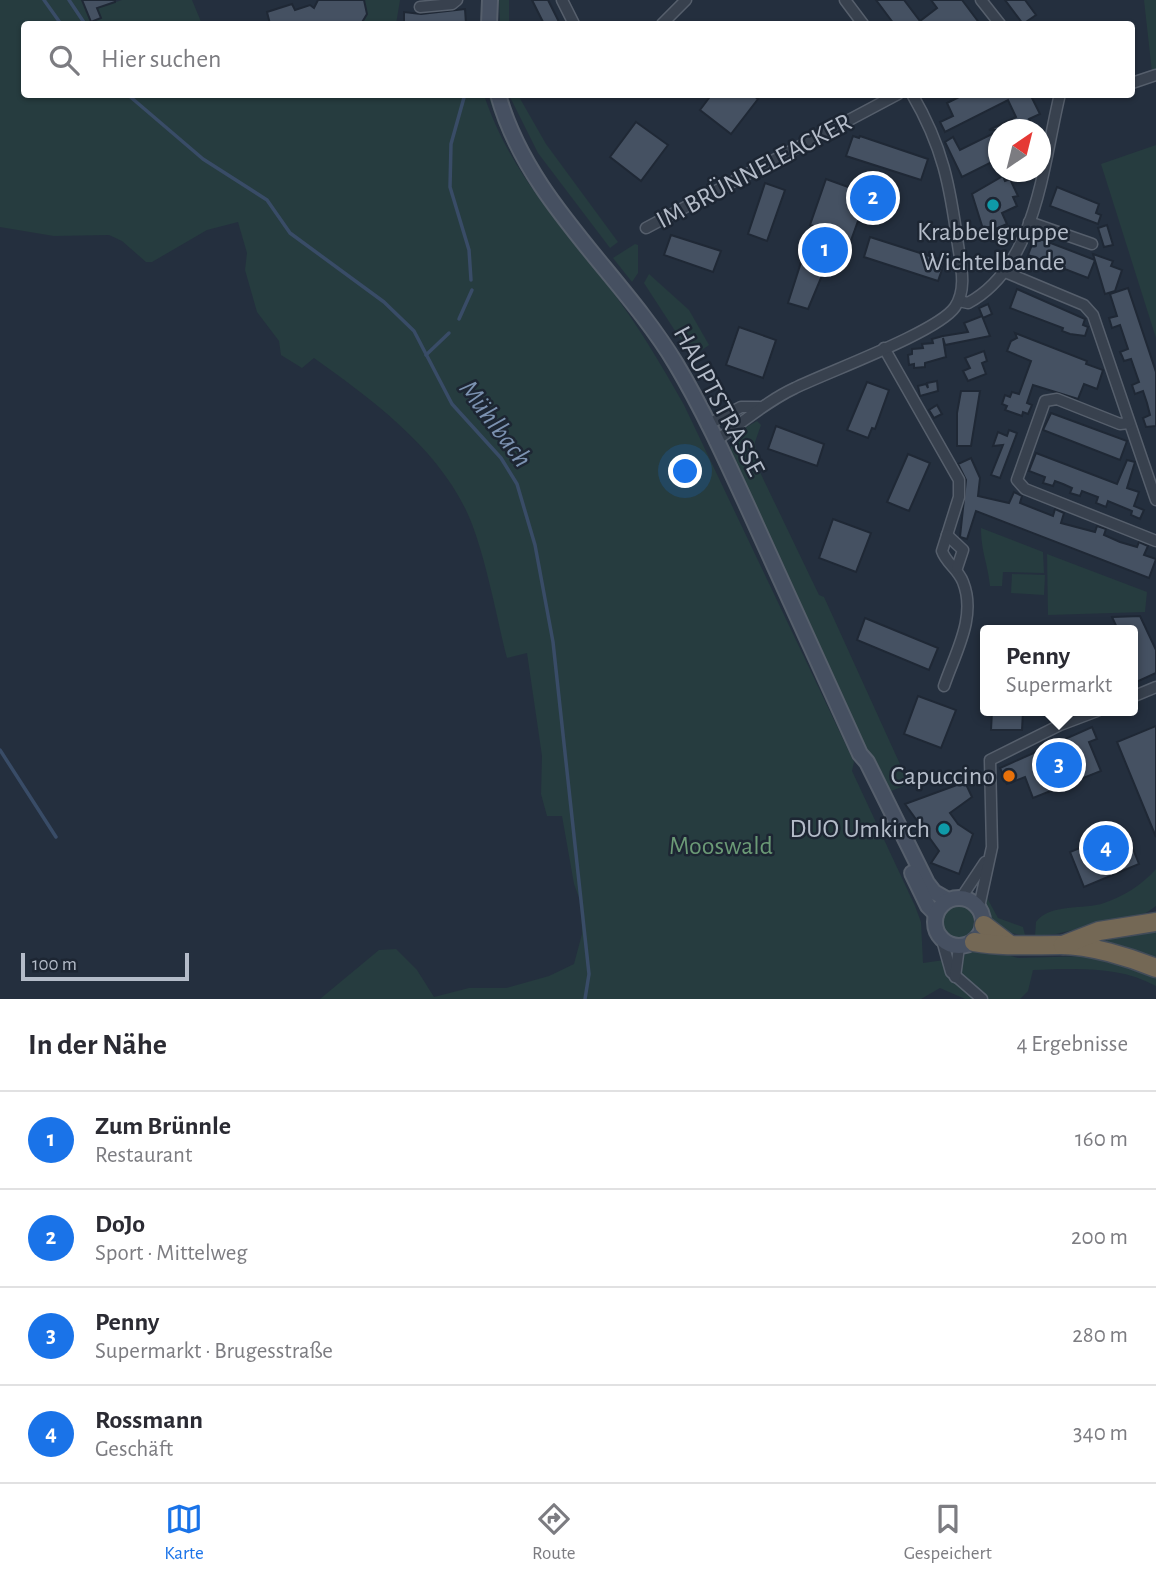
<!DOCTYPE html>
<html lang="de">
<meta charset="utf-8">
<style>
:root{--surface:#fff;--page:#f2f2f3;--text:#2b2b33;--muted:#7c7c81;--line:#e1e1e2;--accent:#1a73e8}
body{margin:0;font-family:"Alegreya Sans",sans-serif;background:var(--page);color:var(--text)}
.compass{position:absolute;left:988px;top:119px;width:63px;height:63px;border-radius:50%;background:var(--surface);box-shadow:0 2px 5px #0004;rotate:35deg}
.scale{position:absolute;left:21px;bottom:18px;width:168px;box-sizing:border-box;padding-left:7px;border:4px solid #b4bcc9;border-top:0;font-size:19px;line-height:24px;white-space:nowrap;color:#b4bcc9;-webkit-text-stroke:5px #1d2633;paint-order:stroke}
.you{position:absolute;left:686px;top:472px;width:24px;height:24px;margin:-18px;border:5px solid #fff;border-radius:50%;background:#1a73e8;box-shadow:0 0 0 10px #1a73e833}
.badge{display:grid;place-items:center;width:46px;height:46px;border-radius:50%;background:var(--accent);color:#fff;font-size:23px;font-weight:700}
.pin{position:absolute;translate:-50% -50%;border:4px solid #fff;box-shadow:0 2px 7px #0006}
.popup{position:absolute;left:980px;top:625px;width:158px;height:91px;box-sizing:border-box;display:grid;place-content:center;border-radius:7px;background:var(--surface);filter:drop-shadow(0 2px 5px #0005);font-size:23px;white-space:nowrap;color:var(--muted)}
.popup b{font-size:26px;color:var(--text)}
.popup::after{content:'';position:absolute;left:50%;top:100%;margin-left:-14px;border:14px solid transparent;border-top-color:var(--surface)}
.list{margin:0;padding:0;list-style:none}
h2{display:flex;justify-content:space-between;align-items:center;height:91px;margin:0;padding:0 28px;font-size:30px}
h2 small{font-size:23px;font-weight:400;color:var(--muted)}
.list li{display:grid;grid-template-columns:46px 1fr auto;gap:21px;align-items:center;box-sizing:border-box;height:98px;padding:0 28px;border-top:2px solid var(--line)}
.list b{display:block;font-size:26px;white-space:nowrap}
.list p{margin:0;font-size:23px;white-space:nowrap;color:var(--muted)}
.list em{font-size:23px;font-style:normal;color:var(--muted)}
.icon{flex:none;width:38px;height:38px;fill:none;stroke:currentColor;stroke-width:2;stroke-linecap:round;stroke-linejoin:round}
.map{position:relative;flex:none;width:1156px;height:999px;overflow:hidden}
.search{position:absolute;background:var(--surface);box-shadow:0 2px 5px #0004;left:21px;right:21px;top:21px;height:77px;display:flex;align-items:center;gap:18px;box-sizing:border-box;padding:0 24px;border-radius:7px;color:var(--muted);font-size:26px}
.sheet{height:483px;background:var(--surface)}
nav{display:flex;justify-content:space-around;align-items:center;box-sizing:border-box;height:98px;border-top:2px solid var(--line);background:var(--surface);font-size:19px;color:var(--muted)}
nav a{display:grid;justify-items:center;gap:4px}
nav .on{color:var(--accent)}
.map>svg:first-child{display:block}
.green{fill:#263c3f}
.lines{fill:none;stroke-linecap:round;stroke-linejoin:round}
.stream{stroke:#394c67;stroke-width:3.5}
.building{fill:#455162;stroke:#1f2835;stroke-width:2}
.street-casing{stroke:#565f6c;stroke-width:13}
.secondary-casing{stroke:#565f6c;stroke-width:18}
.highway-casing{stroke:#434c59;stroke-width:21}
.street{stroke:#38414e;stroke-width:10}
.secondary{stroke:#465061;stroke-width:14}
.highway{stroke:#746855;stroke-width:18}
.culture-dot{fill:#0f9aa8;stroke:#1d2633;stroke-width:2.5}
.food-dot{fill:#e8710a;stroke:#1d2633;stroke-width:2.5}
.labels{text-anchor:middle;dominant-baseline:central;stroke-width:5;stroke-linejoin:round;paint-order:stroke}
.street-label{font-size:26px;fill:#b4bcc9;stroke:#1d2633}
.poi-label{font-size:26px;fill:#b4bcc9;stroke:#1d2633;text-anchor:end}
.park-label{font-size:26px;fill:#6b9a76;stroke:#1d2633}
.water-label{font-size:28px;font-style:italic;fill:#7c92b1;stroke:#1d2633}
</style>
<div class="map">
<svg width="1156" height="999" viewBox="0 0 1156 999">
<rect width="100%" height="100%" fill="#242f3e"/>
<g class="green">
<path d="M0 0H82L91 22 101 18 97 8 122 0H192L202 24H24V94L484 95C511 175 559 221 609 287 637 324 661 364 684 405L854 762 852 771 915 906 921 922 923 963 959 958 979 947 1018 958 1088 956 1156 973V986C1117 965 1075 969 1033 970L1028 991 1020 999H965L940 988 921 999H320L379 950 396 949 417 970 434 997 469 988H506L549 976 574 964 582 934 581 903 574 884 562 816H547L541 794 542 756 527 653 507 658C496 615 484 546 465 508 433 444 371 399 314 358L302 368 281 355 279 341 257 312 245 270 247 253 238 222 207 230 152 262H146L122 241 109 235 54 236 0 227Z"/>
<polygon points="364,0 400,0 396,24 361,24 367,14"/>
<polygon points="499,0 509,0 509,24 500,24"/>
<polygon points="1144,0 1156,0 1156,81 1132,89 1132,79 1152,72"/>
<path d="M488 95H493L543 194 540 196C515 167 500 131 488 95Z"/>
<polygon points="509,95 518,95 546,144 618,242 610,248 538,153"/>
<polygon points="1156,145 1156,338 1101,164"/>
<polygon points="635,244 638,245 638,273 632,282 613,258"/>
<polygon points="649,274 689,310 709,345 692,357 644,283"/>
<path d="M757 421 761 425 755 442 757 466 819 595 824 597 909 784 886 793 731 456C728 435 741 430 757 421Z"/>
<path d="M981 528 1043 552 1044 573 1003 572 1002 586H990C988 564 981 552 981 528Z"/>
<polygon points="1047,554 1147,592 1145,612 1048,615"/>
<polygon points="1012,574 1045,575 1044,595 1011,593"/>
<path d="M1156 869V906L1146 913 1056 934 1035 936 1036 922C1050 903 1084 910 1104 903 1124 896 1142 885 1156 869Z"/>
<path d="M986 896 998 918 1023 927 1025 935C1004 934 978 921 986 896Z"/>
<circle cx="957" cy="922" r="17"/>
<polygon points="1156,930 1156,963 1106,948 1107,936"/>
</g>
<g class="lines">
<g class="stream">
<polyline points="44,0 61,24"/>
<polyline points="69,0 85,24"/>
<polyline points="127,94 203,159 267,200 290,233 384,302 414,331 452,404 501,458 517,484 535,545 553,642 589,974 585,999"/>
<polyline points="465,94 451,144 450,187 469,250 471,280"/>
<polyline points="459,319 472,290"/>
<polyline points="426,355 449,333"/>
<polyline points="0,750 56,837"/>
</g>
</g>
<g class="building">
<polygon points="82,0 115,0 115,2 97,8 101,18 91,22"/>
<polygon points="318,0 364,0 367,14 361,24 270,24 267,12 292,4 295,10 310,5 314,8"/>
<polygon points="532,0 548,0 560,24 544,24"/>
<polygon points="876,0 904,0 920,21 937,8 931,0 962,0 980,24 894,24"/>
<polygon points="1005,0 1025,0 1036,15 1023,24"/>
<polygon points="465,9 466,24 404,24 404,12 421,14"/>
<polygon points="712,94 751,94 758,99 731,134 700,110"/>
<polygon points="965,94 1030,94 1040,114 1029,119 1034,130 989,130 1016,117 1008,100 945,132 940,122 953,116 947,103"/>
<polygon points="636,122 668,145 641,181 610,157"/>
<polygon points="998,131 998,159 962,177 945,142 953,137 960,150"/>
<polygon points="853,136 859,138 860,136 928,159 921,180 846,156"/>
<polygon points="1003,176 1005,181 1010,179 1018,196 1013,197 1017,206 1002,213 1007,224 991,231 989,227 983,229 972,194"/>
<polygon points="826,179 876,197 867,224 858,221 845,257 835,254 832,263 828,261 808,309 788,303 804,253 808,255 818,227 810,225"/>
<polygon points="765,183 785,190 767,241 748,234"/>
<polygon points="1057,187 1099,204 1096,213 1101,215 1098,224 1050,206"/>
<polygon points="1107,225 1113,245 1104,247 1098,228"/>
<polygon points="671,235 721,251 713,272 664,255"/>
<polygon points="870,237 945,261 938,281 864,257"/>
<polygon points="1035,237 1095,260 1088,278 1028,255"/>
<polygon points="1093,254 1113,261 1111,266 1122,270 1115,291 1105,294"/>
<polygon points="1128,288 1156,372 1156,426 1146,427 1143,418 1150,415 1147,403 1143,391 1135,394 1132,385 1139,382 1131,359 1124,361 1122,356 1120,352 1128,349 1120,325 1112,328 1109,318 1117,316 1110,294"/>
<polygon points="1017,289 1085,319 1083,325 1088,327 1085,336 1070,334 1062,331 1063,328 1010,308"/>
<polygon points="988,304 992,314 983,318 979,308"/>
<polygon points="982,316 990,336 945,345 943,338 946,357 925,363 925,367 914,368 914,364 909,365 908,355 912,354 912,349 923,348 922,344 933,343 932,339 943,336 968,332 964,323"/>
<polygon points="739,327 776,340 763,378 726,365"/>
<polygon points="1015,333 1087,361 1086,364 1103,370 1097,389 1084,384 1078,399 1033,385 1027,403 1032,405 1028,414 1023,412 1022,416 1005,410 1007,406 1002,404 1005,395 1010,397 1012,392 1019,394 1031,361 1007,351 1011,341 1017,338"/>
<polygon points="984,351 987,361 982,363 986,374 968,381 963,371 970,368 965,358"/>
<polygon points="937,381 938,391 920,396 918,386 926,384 928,388 927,383"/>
<polygon points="867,382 889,390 875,429 872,428 868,438 847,430"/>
<polygon points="961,391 980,391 971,446 957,446 957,413"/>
<polygon points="937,405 942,414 934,418 929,410"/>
<polygon points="1051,413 1127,441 1120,460 1043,430"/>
<polygon points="776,426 824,444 817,466 768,449"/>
<polygon points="1009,430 1017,433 1000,478 991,475 1003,445 993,446 998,432 1007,436"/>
<polygon points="1036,453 1117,484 1127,460 1135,462 1127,488 1139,492 1134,506 1144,510 1140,519 1131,515 1132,511 1108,501 1106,507 1096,503 1098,497 1082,491 1080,496 1070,493 1072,488 1063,484 1055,481 1053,486 1043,483 1045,477 1029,471"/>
<polygon points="908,454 930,463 909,511 887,502"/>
<polygon points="971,458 980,478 978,496 1009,503 1014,492 1022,496 1020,503 1053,516 1055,509 1064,513 1061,523 1095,532 1097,526 1106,529 1104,535 1120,542 1137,547 1139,542 1148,546 1144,555 1156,559 1149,578 976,511 967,539 960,537 966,480 958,464"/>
<polygon points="833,519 871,533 856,572 819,558"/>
<polygon points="1140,616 1156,650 1156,673 1132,684 1132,630 1118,630 1112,617"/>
<polygon points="865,618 938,648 929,670 857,640"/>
<polygon points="918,696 956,710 941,748 904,734"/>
<polygon points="992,711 1023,711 1022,730 991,730"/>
<polygon points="1156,726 1156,837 1117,742"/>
<polygon points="1092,727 1097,739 1089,742 1101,771 1033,798 1025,777 1007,784 1000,768"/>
<polygon points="965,782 972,797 950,813 958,824 973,834 959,874 931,863 939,851 905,804"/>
<polygon points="1125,829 1139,864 1084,887 1070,852"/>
</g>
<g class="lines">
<g class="street-casing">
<g id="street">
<polyline points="562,0 574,24"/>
<polyline points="845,0 863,24"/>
<polyline points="981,0 1000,24"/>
<polyline points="420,7 452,4 457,0"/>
<polyline points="662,24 686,0"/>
<polyline points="1132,83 1156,75"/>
<polyline points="1029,222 1092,244"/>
<polyline points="646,228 898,94"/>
<polyline points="1005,272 1084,305 1093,315 1156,500"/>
<path d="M959 301 968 303C1037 266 1043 163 1060 94"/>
<path d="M884 348 959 480V497L942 551C946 563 958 569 963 582 977 617 955 653 944 686"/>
<polyline points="1129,423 1120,424 1057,399 1045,401 1017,480 1025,489 1156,541"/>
<polyline points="707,425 741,407 759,407"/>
<path d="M715 441C743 423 765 402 795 388 827 372 938 332 955 307 967 289 961 266 958 245 950 186 943 147 912 94"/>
<polyline points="947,535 963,550 957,568"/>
<polyline points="1132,697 1156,687"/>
<polyline points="961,898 985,862"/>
<polyline points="979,907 992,847 990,760 1060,725 1097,711"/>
<polyline points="942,940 951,972 982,999"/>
<polyline points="955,977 959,947"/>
</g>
</g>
<g class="secondary-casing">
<g id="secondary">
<polyline points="489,24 490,0"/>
<path d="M498 94C526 199 622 274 676 364 704 411 727 462 750 512 787 592 823 673 860 754L867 762 927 883 934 892 948 900"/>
<polyline points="912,873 928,906 936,914"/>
<circle cx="959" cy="922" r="24"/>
</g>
</g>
<g class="highway-casing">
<g id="highway">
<polyline points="984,925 1009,944"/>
<path d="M974 942C1004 947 1031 945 1061 945 1090 945 1129 957 1156 968"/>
<polyline points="1063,945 1099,931 1156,922"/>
</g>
</g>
<use href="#street" class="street"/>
<use href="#secondary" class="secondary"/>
<use href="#highway" class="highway"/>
</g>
<g class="culture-dot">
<circle cx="993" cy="205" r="7"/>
<circle cx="944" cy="829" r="7"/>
</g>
<circle class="food-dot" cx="1009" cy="776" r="7"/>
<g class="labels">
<g class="street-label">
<text transform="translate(754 171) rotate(-28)">IM BRÜNNELEACKER</text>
<text transform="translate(719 401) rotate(62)">HAUPTSTRASSE</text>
</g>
<g class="poi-label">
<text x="993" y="232" text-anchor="middle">Krabbelgruppe<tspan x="993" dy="30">Wichtelbande</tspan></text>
<text x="995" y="776">Capuccino</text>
<text x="930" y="829">DUO Umkirch</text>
</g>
<g class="park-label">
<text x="721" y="846">Mooswald</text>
</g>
<g class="water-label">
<text transform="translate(495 424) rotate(53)">Mühlbach</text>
</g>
</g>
</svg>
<svg class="compass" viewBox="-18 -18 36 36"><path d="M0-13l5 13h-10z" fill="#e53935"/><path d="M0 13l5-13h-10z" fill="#7c7c81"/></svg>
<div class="scale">100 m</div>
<div class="you"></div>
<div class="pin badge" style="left:825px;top:250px">1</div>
<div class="pin badge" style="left:873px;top:198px">2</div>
<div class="pin badge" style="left:1059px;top:765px">3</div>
<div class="popup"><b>Penny</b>Supermarkt</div>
<div class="pin badge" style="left:1106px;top:848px">4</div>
<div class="search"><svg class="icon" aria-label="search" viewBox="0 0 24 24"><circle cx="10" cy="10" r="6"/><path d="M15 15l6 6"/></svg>Hier suchen</div>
</div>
<section class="sheet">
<h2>In der Nähe<small>4 Ergebnisse</small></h2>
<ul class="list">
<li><span class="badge">1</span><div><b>Zum Brünnle</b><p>Restaurant</p></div><em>160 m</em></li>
<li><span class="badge">2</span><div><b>DoJo</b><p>Sport · Mittelweg</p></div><em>200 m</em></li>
<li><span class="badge">3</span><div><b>Penny</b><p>Supermarkt · Brugesstraße</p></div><em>280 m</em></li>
<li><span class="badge">4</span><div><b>Rossmann</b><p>Geschäft</p></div><em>340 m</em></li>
</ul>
</section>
<nav>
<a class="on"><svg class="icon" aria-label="map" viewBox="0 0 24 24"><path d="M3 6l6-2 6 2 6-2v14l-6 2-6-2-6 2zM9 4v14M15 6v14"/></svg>Karte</a>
<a><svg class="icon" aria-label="directions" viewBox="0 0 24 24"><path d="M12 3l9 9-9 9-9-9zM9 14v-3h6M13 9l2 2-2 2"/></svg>Route</a>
<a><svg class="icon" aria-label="saved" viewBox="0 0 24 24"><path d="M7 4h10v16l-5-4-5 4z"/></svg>Gespeichert</a>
</nav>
